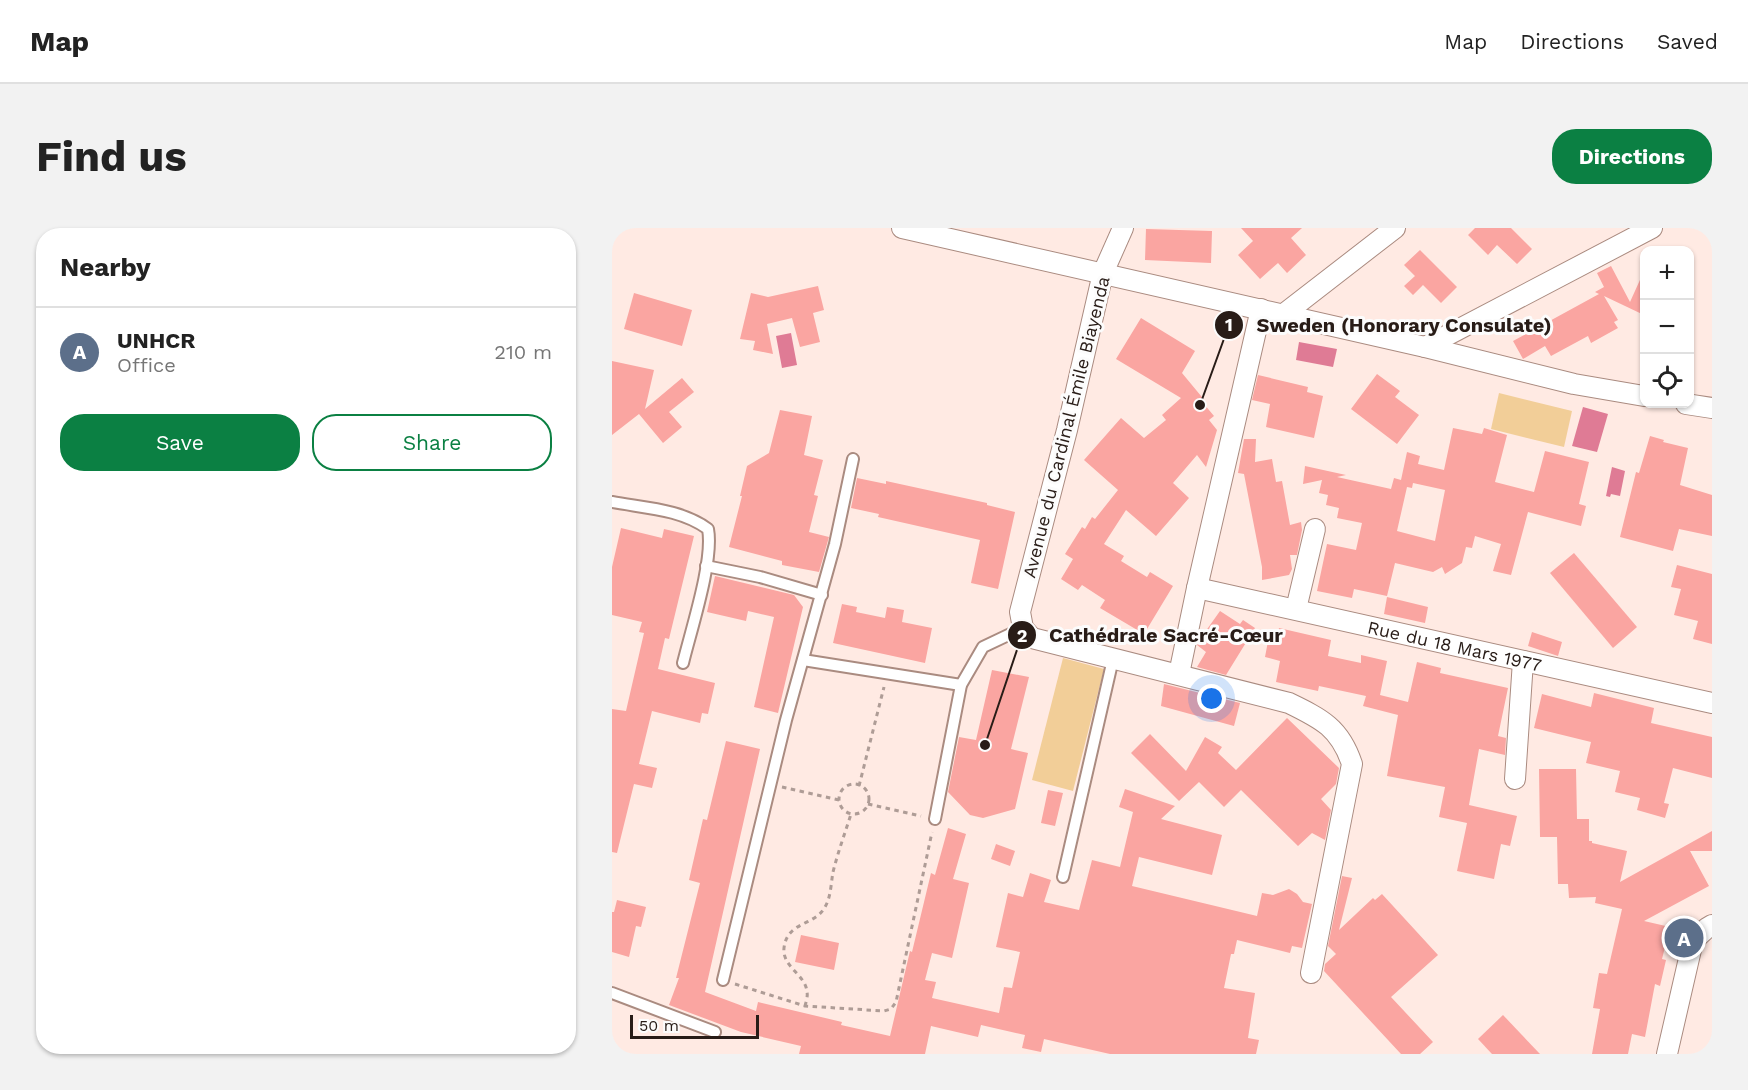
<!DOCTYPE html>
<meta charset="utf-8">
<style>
:root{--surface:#fff;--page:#f2f2f2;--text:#222;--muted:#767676;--line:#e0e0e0;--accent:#0b8043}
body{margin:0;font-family:"Work Sans",sans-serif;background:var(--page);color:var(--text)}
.controls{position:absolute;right:18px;top:18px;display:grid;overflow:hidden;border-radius:12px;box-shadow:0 2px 4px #0004}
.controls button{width:54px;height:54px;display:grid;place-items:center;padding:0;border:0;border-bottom:2px solid var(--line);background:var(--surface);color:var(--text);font:30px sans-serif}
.scale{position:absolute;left:18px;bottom:15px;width:129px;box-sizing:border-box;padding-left:6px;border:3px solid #281c17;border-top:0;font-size:16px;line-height:21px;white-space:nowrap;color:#281c17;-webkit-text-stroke:4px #fcfcfc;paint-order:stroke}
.you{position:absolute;left:600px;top:471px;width:21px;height:21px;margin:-15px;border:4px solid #fff;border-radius:50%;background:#1a73e8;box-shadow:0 0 0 9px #1a73e833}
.badge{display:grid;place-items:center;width:39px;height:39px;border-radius:50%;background:var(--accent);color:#fff;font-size:20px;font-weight:700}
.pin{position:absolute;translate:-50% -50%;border:3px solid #fff;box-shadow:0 2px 6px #0006}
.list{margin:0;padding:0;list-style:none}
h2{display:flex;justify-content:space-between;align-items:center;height:78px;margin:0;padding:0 24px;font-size:26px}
h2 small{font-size:20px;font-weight:400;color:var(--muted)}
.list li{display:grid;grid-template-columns:39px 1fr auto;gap:18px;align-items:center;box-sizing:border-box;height:90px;padding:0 24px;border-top:2px solid var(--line)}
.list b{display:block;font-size:22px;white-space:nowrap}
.list p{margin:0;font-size:20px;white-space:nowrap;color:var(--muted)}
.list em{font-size:20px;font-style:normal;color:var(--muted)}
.actions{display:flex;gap:12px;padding:18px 24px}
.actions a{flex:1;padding:14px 0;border:2px solid var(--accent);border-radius:24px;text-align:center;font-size:21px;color:var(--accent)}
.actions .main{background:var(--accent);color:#fff}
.icon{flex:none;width:33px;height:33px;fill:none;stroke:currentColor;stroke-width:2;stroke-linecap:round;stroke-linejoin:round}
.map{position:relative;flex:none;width:1100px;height:826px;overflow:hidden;border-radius:24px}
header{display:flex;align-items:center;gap:36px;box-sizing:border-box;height:84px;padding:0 30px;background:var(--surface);border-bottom:2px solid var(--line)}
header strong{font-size:28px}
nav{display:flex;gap:33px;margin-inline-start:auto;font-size:21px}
.intro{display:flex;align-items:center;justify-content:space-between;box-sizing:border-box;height:144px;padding:0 36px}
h1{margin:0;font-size:42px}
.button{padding:15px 27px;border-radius:24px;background:var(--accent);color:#fff;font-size:21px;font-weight:700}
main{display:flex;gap:36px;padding:0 36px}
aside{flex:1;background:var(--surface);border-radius:24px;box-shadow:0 2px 4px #0004}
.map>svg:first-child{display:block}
.green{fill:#f2ce98}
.water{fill:#df7b95}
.building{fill:#faa5a1;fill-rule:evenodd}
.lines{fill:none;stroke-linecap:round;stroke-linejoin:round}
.service-casing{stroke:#aa8b80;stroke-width:14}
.minor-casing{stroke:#aa8b80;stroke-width:22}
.path{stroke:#ae9c96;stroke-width:3;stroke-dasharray:4.5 4.5;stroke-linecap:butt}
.service{stroke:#fff;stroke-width:10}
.minor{stroke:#fff;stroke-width:20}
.labels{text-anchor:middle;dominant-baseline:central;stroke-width:6;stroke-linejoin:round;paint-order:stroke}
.street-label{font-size:18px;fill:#281c17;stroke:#fcfcfc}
.leader{fill:none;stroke:#281c17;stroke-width:2}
.callout-dot{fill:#281c17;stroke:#fcfcfc;stroke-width:2}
.mark-label{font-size:18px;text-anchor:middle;font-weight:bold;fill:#fff}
.callout-label{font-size:20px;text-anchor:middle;font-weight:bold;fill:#281c17;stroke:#fcfcfc;stroke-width:6;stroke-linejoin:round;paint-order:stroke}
</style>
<header>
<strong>Map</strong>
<nav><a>Map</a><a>Directions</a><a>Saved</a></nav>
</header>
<div class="intro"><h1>Find us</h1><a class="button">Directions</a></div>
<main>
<aside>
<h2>Nearby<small></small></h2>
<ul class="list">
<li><span class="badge" style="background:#5c6f8a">A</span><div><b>UNHCR</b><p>Office</p></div><em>210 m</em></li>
</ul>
<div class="actions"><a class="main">Save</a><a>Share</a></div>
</aside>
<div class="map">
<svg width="1100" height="826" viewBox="0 0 1100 826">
<rect width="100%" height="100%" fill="#ffeae3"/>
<g class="green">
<polygon points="887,165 960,183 952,219 879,201"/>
<polygon points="451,430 492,441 461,563 420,552"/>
</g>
<g class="water">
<polygon points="179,105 185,137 170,140 164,108"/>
<polygon points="687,114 725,121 721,139 684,132"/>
<polygon points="971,179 996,186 985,224 960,218"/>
<polygon points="1000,239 1013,243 1008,268 999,266 998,269 994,268"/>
</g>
<g class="building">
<polygon points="629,0 690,0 679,10 694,27 675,45 666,35 648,51 626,27 641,13"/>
<polygon points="863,0 899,0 920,21 905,36 885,17 876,27 856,7"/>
<polygon points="534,1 600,3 599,35 533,32"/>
<polygon points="808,22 845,59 829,75 811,57 801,67 792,58 803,48 792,37"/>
<polygon points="999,38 1018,74 1032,43 1032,87 992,68 1006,92 1002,94 1006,100 979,115 976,108 939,128 933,118 911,131 901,113 987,66 983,64 992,59 985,45"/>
<polygon points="206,58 212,82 201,85 208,114 188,119 180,90 155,96 161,126 141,122 143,113 128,111 139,65 156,69"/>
<polygon points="22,65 80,82 70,118 12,101"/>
<polygon points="529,90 583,123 570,145 594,174 592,176 602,188 597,192 605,202 594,239 585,227 561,255 577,270 544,308 514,282 492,316 512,328 509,333 535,349 538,344 561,358 532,406 488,380 493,372 470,357 466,362 449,351 461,331 453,326 470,299 473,301 480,289 483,291 506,262 472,232 509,190 532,210 554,192 550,187 569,170 504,131"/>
<polygon points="0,133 42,142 33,181 70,150 82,164 57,184 70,199 51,215 27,186 0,207"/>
<polygon points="765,146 788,163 783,169 807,187 785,216 739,181"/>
<polygon points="646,147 696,159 695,164 711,168 702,210 654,199 658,176 640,172"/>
<polygon points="168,182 200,188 192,227 211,232 202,267 206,268 197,304 217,309 207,344 170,337 170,333 117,319 130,268 128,268 135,238 157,225"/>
<path d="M841 200 870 206 872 200 895 207 883 254 922 264 933 223 977 234 967 276 974 278 969 298 916 284 899 347 881 343 889 316 863 308 860 320 854 319 850 335 833 346 830 339 821 344 783 335 775 368 742 361 740 370 705 363 715 316 744 322 750 295 725 290 727 280 714 277 716 267 707 265 710 252 691 256 693 238 734 247 725 249 779 261 782 250 789 252 795 224 808 228 806 236 832 242ZM801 255 833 262 823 313 785 303 795 259 800 260Z"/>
<polygon points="1038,208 1052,212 1051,214 1076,220 1068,257 1100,267 1100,308 1067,301 1061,323 1008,309 1024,244 1027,245"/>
<polygon points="632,211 644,211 643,234 660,231 664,254 670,253 678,297 689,294 690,302 685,327 678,327 680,341 677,347 650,352 650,339 632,246 626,245"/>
<polygon points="245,250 274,256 274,253 375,275 375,277 403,284 386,361 359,355 368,312 266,289 267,286 239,280"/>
<polygon points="9,300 50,310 52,301 82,308 57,411 53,410 46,441 103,455 96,486 90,485 88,495 40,483 27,536 45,540 40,560 22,556 5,625 0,624 0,481 14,483 32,405 27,404 30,394 0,387 0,339"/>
<polygon points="962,325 1025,399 1001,420 938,345"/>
<polygon points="1065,337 1100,346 1100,416 1081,411 1086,393 1062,387 1069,361 1059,359"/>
<polygon points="103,348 182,367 191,379 166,485 142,479 162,389 136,383 134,393 95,384"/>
<polygon points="775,369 816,379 813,395 772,386"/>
<polygon points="230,376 245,379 244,384 273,390 275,379 292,382 290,394 320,400 313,435 221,415"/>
<polygon points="608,383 628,396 631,392 643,400 614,447 585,439 594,424 585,417 586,414"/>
<polygon points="667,400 719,412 716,428 749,435 749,427 775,433 768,467 796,474 805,434 829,440 828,445 896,460 886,508 894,510 893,527 867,521 857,577 905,588 898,618 889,616 882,651 845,643 855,595 827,589 833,559 775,548 786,487 751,478 754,468 707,458 706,463 664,454 668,433 653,429 657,408 664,412"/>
<polygon points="920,404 950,414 946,428 916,418"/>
<polygon points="380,442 417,449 399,521 416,525 403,581 371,590 358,587 336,564 347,509 364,512"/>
<polygon points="552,456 628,475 622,498 549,478"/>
<polygon points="982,465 1042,480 1039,495 1100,509 1100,550 1061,540 1052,575 1057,576 1053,590 1025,582 1028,570 1003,564 1008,543 974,535 979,514 922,500 930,466 979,479"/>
<polygon points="675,490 727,540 724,556 709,571 719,582 713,612 700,605 686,618 629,562 612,579 587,554 567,573 519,525 538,506 574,543 593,509 610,519 606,525 624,542"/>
<polygon points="114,513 148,521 93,764 144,783 146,774 230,794 229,797 278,808 298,723 300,724 319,645 323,647 336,600 354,606 341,651 357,655 340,730 320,725 313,752 324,754 320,770 387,785 392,759 400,760 408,724 384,719 396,665 411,669 418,645 439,652 432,674 467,682 480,632 508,639 521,584 507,579 513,561 563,578 549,591 610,607 600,647 527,629 520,658 645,688 650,665 661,667 677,661 685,666 691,674 700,676 690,720 680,718 678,725 625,712 622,726 619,726 612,760 643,765 636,810 647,812 644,826 498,826 432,811 429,824 410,820 413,807 369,797 366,809 319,798 313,826 187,826 189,818 129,804 57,777 67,750 64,750 88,655 77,652 91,591 95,592"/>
<polygon points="927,541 964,541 965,591 977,591 977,613 980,613 980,615 1015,623 1008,654 1100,603 1100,623 1078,623 1097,658 1032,693 1058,699 1050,731 1054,732 1048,758 1043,756 1033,809 1020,806 1016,826 980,826 988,781 981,780 987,745 995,746 1010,681 983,675 984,669 957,670 956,656 946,656 945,609 928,609"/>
<polygon points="436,562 451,565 443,598 429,595"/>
<polygon points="384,616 403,623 398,638 379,631"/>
<polygon points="730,648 740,650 727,702 761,670 763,672 770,666 826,727 779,769 821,814 808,826 789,826 712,743 713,736 724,726 716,718"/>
<polygon points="5,672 34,679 29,699 24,698 17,729 0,724 0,684 2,684"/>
<polygon points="189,707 227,715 222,742 183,734"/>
<polygon points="891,787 928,826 880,826 866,811"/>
</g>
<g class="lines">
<g class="service-casing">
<g id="service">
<path d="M0 274C32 280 69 281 96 301 102 332 79 402 71 435"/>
<polyline points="94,338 148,349 210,367"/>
<polyline points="191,432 349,457"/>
<polyline points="323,591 349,457 371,419 411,400"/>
<polyline points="451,649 501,431"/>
<polyline points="111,752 174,492 223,316 241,231"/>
<polyline points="0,765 103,804"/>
</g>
</g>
<g class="minor-casing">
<g id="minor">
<polyline points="290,0 813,119 962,156 1032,168"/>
<path d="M511 0 491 45 455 202 408 384 411 400 420 410 677 475C710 491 728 500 740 536L699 745"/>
<polyline points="672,86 783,0"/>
<polyline points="813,119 1040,0"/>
<polyline points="1074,176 1100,180"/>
<path id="s1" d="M585 360 1100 475"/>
<polyline points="684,381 703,301"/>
<polyline points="567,446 585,360 649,81"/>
<polyline points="903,551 911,433"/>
<polyline points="1055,826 1081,713 1095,700 1100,697"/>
</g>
</g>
<g class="path">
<circle cx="242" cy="571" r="15"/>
<polyline points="247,558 272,459"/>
<polyline points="170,559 227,572"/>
<polyline points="256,576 309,588"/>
<polyline points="123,756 193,778 272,783 279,781 284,774 320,604"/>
<path d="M193 778C194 774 196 768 195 764 194 747 170 739 172 720 175 693 203 698 213 679 219 669 219 655 221 644 226 624 233 605 239 586"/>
</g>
<use href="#service" class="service"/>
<use href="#minor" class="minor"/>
</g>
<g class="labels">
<g class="street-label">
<text transform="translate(454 199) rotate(-76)">Avenue du Cardinal Émile Biayenda</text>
<text stroke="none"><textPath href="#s1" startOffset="264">Rue du 18 Mars 1977</textPath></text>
</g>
</g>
<path class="leader" d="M588 177L617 97M373 517L410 407"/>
<g class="callout-dot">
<circle cx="588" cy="177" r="6"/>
<circle cx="373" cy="517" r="6"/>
<circle cx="617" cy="97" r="15"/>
<circle cx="410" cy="407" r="15"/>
</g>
<g class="mark-label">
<text x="617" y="103">1</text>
<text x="410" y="414">2</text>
</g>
<g class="callout-label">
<text x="792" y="104">Sweden (Honorary Consulate)</text>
<text x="554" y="414">Cathédrale Sacré-Cœur</text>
</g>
</svg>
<div class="controls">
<button>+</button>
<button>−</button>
<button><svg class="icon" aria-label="locate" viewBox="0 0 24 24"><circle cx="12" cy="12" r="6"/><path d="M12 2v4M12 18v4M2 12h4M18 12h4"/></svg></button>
</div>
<div class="scale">50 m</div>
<div class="you"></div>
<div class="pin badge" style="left:1072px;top:710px;background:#5c6f8a">A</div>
</div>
</main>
